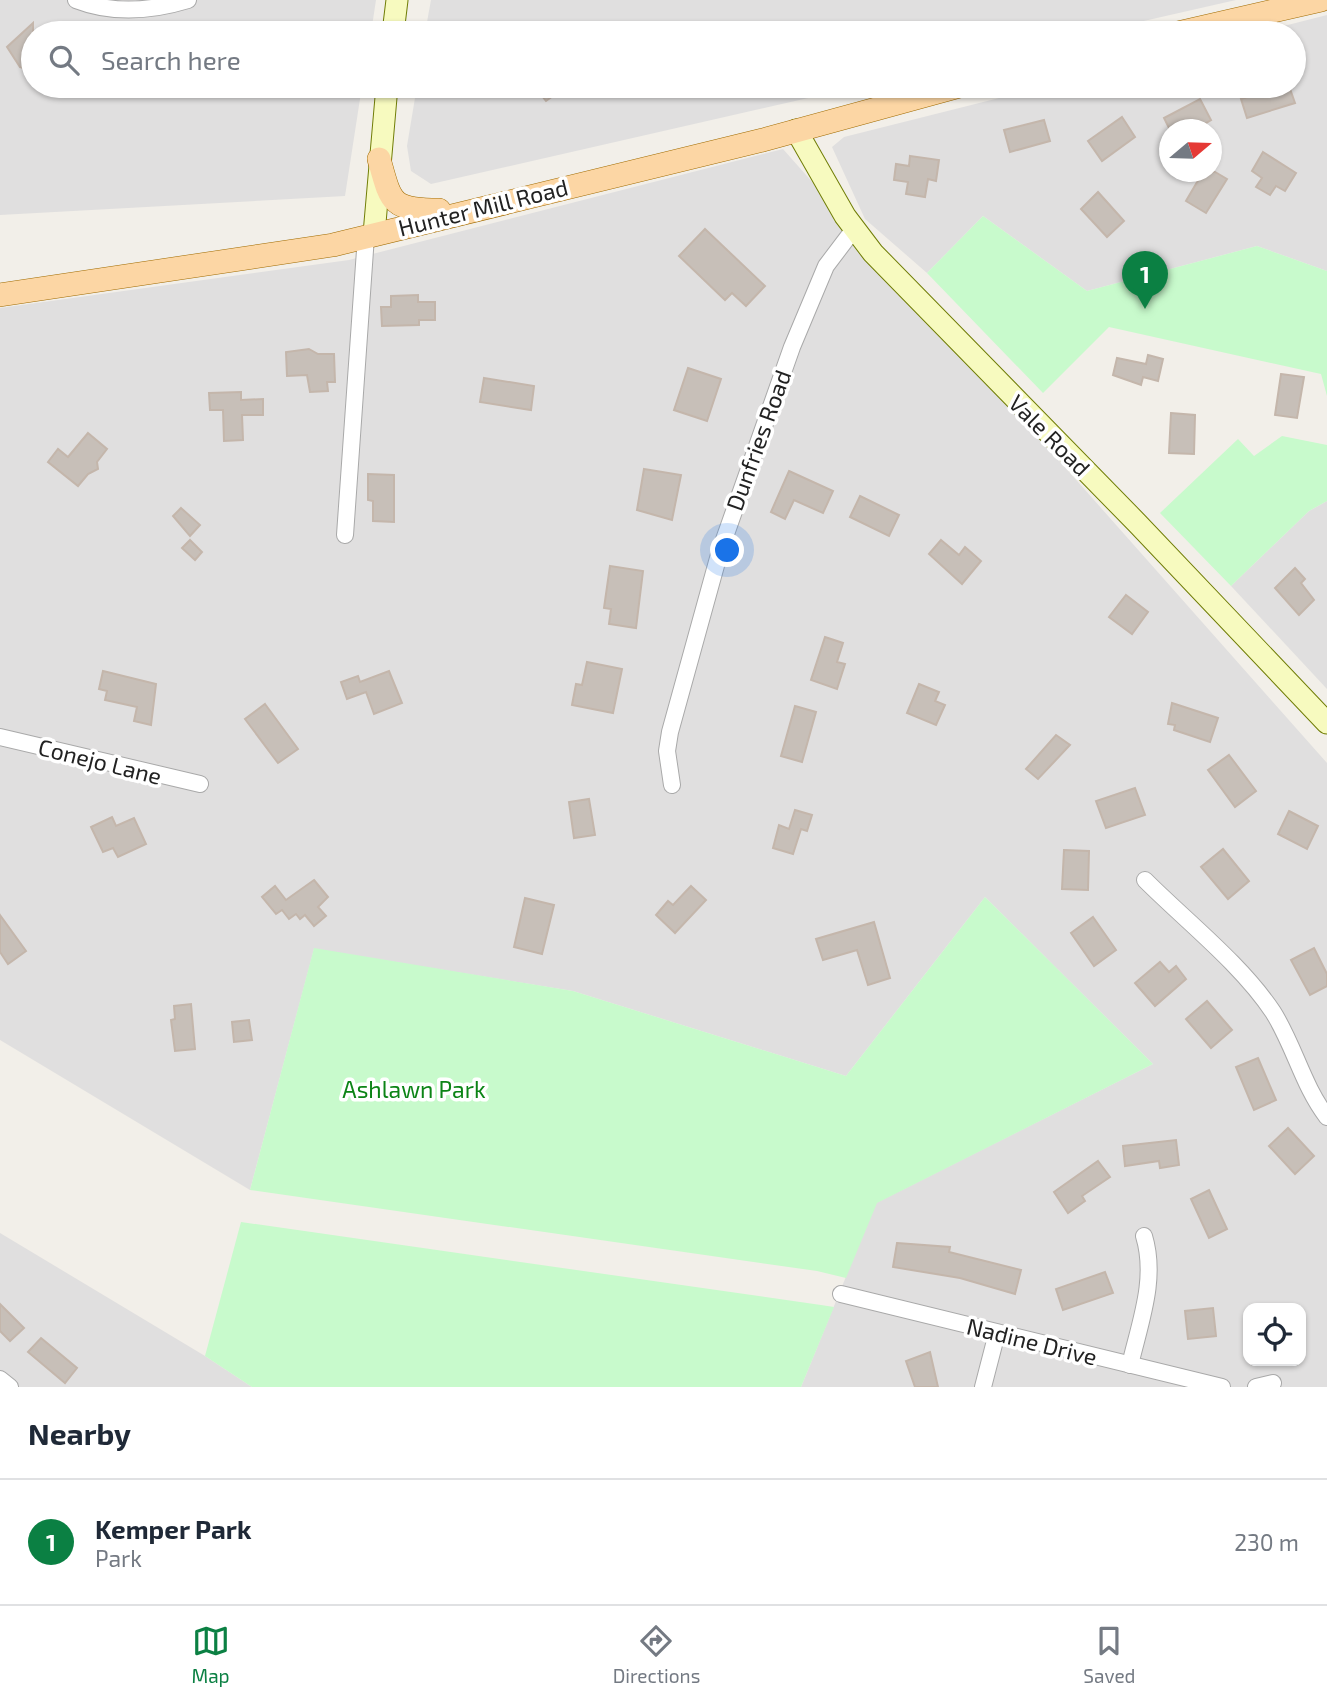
<!DOCTYPE html>
<style>
:root{--surface:#fff;--page:#f2f2f3;--text:#1f2937;--muted:#747a83;--line:#e0e1e3;--accent:#0b8043}
body{margin:0;font-family:"Exo 2",sans-serif;background:var(--page);color:var(--text)}
.controls{position:absolute;right:21px;bottom:21px;display:grid;overflow:hidden;border-radius:14px;box-shadow:0 2px 5px #0004}
.controls button{width:63px;height:63px;display:grid;place-items:center;padding:0;border:0;border-bottom:2px solid var(--line);background:var(--surface);color:var(--text);font:35px sans-serif}
.compass{position:absolute;left:1159px;top:119px;width:63px;height:63px;border-radius:50%;background:var(--surface);box-shadow:0 2px 5px #0004;rotate:71deg}
.you{position:absolute;left:728px;top:551px;width:24px;height:24px;margin:-18px;border:5px solid #fff;border-radius:50%;background:#1a73e8;box-shadow:0 0 0 10px #1a73e833}
.badge{display:grid;place-items:center;width:46px;height:46px;border-radius:50%;background:var(--accent);color:#fff;font-size:23px;font-weight:700}
.pin{position:absolute;translate:-50% -58px;filter:drop-shadow(0 2px 4px #0008)}
.pin::after{content:'';position:absolute;top:37px;width:24px;height:21px;background:inherit;clip-path:polygon(0 0,100% 0,50% 100%)}
.list{margin:0;padding:0;list-style:none}
h2{display:flex;justify-content:space-between;align-items:center;height:91px;margin:0;padding:0 28px;font-size:30px}
h2 small{font-size:23px;font-weight:400;color:var(--muted)}
.list li{display:grid;grid-template-columns:46px 1fr auto;gap:21px;align-items:center;box-sizing:border-box;height:126px;padding:0 28px;border-top:2px solid var(--line)}
.list b{display:block;font-size:26px;white-space:nowrap}
.list p{margin:0;font-size:23px;white-space:nowrap;color:var(--muted)}
.list em{font-size:23px;font-style:normal;color:var(--muted)}
.icon{flex:none;width:38px;height:38px;fill:none;stroke:currentColor;stroke-width:2;stroke-linecap:round;stroke-linejoin:round}
.map{position:relative;flex:none;width:1327px;height:1387px;overflow:hidden}
.search{position:absolute;background:var(--surface);box-shadow:0 2px 5px #0004;left:21px;right:21px;top:21px;height:77px;display:flex;align-items:center;gap:18px;box-sizing:border-box;padding:0 24px;border-radius:38px;color:var(--muted);font-size:26px}
.sheet{height:217px;background:var(--surface)}
nav{display:flex;justify-content:space-around;align-items:center;box-sizing:border-box;height:98px;border-top:2px solid var(--line);background:var(--surface);font-size:19px;color:var(--muted)}
nav a{display:grid;justify-items:center;gap:4px}
nav .on{color:var(--accent)}
.map>svg:first-child{display:block}
.residential{fill:#e0dfdf;fill-rule:evenodd}
.park{fill:#c8facc}
.building{fill:#c7bfb8;stroke:#c4b6ab;stroke-width:2}
.lines{fill:none;stroke-linecap:round;stroke-linejoin:round}
.street-casing{stroke:#a9a9a9;stroke-width:18}
.secondary-casing{stroke:#707d05;stroke-width:23}
.primary-casing{stroke:#a06b00;stroke-width:24}
.street{stroke:#fff;stroke-width:16}
.secondary{stroke:#f7fabf;stroke-width:21}
.primary{stroke:#fcd6a4;stroke-width:23}
.labels{text-anchor:middle;dominant-baseline:central;stroke-width:7;stroke-linejoin:round;paint-order:stroke}
.street-label{font-size:23px;fill:#222;stroke:#fff}
.park-label{font-size:23px;fill:#0c8416;stroke:#fff}
</style>
<div class="map">
<svg width="1327" height="1387" viewBox="0 0 1327 1387">
<rect width="100%" height="100%" fill="#f2efe9"/>
<g class="residential">
<polygon points="0,0 376,0 371,33 33,33 33,86 362,86 345,196 0,215"/>
<polygon points="431,0 1236,0 1091,33 425,33"/>
<path d="M1327 15V271L1257 246 1087 291 983 216 927 273 865 219 832 147 844 137 1047 86H1294V33H1256ZM1170 130H1212V172H1170Z"/>
<polygon points="417,86 861,86 431,184 411,171 407,146"/>
<path d="M783 149 1327 763V1387H801L876 1203 1153 1064 985 897 846 1076 573 991 314 949 250 1190 0 1040V308L349 260ZM1248 1308H1301V1361H1248Z"/>
<polygon points="1327,501 1327,689 1231,586 1309,511"/>
<polygon points="0,1233 205,1356 252,1387 0,1387"/>
</g>
<g class="park">
<polygon points="983,216 1087,291 1257,246 1327,271 1327,396 1321,374 1109,327 1043,393 927,273"/>
<polygon points="1282,436 1327,445 1327,501 1309,511 1231,586 1160,513 1238,439 1254,456"/>
<polygon points="985,897 1153,1064 877,1203 846,1278 817,1271 250,1190 314,948 573,991 846,1076"/>
<polygon points="241,1222 821,1305 834,1307 801,1387 252,1387 205,1356"/>
</g>
<g class="building">
<polygon points="257,22 293,24 293,33 256,33"/>
<polygon points="33,23 33,70 20,67 7,47"/>
<rect x="124" y="86" width="18" height="11"/>
<polygon points="534,86 567,86 546,101"/>
<polygon points="1283,86 1289,86 1295,103 1247,118 1241,99"/>
<polygon points="1200,99 1211,120 1194,130 1170,130 1164,118"/>
<polygon points="1122,117 1135,137 1102,161 1088,141"/>
<polygon points="1044,120 1050,141 1010,152 1004,130"/>
<polygon points="1263,152 1296,173 1285,191 1276,186 1270,195 1256,187 1262,178 1252,171"/>
<polygon points="910,156 939,160 936,181 928,179 925,197 906,194 908,182 894,180 896,164 909,166"/>
<polygon points="1203,172 1215,172 1227,179 1206,213 1186,201"/>
<polygon points="1098,192 1124,221 1107,237 1081,209"/>
<polygon points="705,229 765,286 746,306 732,293 725,300 679,256"/>
<polygon points="418,295 418,302 435,302 435,320 419,320 419,325 382,326 381,307 391,307 391,296"/>
<polygon points="309,349 318,354 334,354 335,382 327,382 328,391 310,392 307,375 287,376 286,352"/>
<polygon points="1148,355 1163,359 1158,381 1143,377 1141,385 1113,375 1117,358 1146,364"/>
<polygon points="688,368 721,379 707,421 674,410"/>
<polygon points="1281,374 1304,377 1297,418 1275,415"/>
<polygon points="484,378 534,386 531,410 480,402"/>
<polygon points="241,392 241,400 263,399 263,415 242,415 243,440 224,441 223,410 210,410 209,393"/>
<polygon points="1171,413 1195,415 1194,454 1169,453"/>
<polygon points="88,433 107,449 97,462 98,469 88,474 78,486 48,462 58,449 68,457"/>
<polygon points="644,469 681,475 672,520 637,510"/>
<polygon points="789,471 833,491 823,513 794,500 785,519 771,512"/>
<polygon points="368,474 394,475 394,522 373,521 373,501 368,500"/>
<polygon points="860,496 899,515 889,536 850,517"/>
<polygon points="181,508 200,525 190,536 173,516"/>
<polygon points="190,540 202,552 195,560 182,548"/>
<polygon points="941,540 959,555 965,547 981,561 962,584 929,554"/>
<polygon points="610,566 643,571 636,628 609,624 611,609 604,608"/>
<polygon points="1295,568 1305,579 1301,583 1314,600 1299,615 1275,588"/>
<polygon points="1126,595 1148,612 1132,634 1109,617"/>
<polygon points="825,637 843,643 837,662 845,664 837,689 811,680"/>
<polygon points="587,662 622,669 613,713 572,705 576,684 582,685"/>
<polygon points="103,671 156,684 151,725 134,721 137,707 105,700 107,691 99,689"/>
<polygon points="389,671 402,703 374,714 366,692 347,699 341,682 358,676 360,682"/>
<polygon points="919,684 939,692 935,701 945,705 936,725 907,713"/>
<polygon points="1172,703 1218,718 1210,742 1174,730 1175,725 1168,724"/>
<polygon points="265,704 298,749 278,763 245,719"/>
<polygon points="795,706 816,712 802,762 781,756"/>
<polygon points="1056,735 1070,745 1038,779 1026,769"/>
<polygon points="1229,755 1256,791 1235,807 1208,770"/>
<polygon points="1135,788 1145,815 1106,828 1096,801"/>
<polygon points="589,799 595,835 574,838 569,802"/>
<polygon points="795,810 812,815 807,831 801,829 793,854 773,848 779,825 789,829"/>
<polygon points="1289,811 1318,826 1307,849 1278,834"/>
<polygon points="112,817 116,826 134,818 146,844 118,857 113,848 103,852 91,827"/>
<polygon points="1223,849 1249,881 1228,899 1201,867"/>
<polygon points="1064,850 1089,851 1088,890 1062,889"/>
<polygon points="314,880 328,897 318,907 326,916 314,926 305,915 300,919 296,914 289,919 282,910 276,914 262,897 275,886 286,900"/>
<polygon points="691,886 706,900 675,933 656,915 668,901 673,905"/>
<polygon points="525,898 554,905 542,954 514,947"/>
<polygon points="0,915 26,951 8,964 0,952"/>
<polygon points="1093,917 1116,950 1094,966 1071,933"/>
<polygon points="874,922 890,978 868,985 857,950 823,960 816,939"/>
<polygon points="1314,948 1327,974 1327,986 1310,995 1291,960"/>
<polygon points="1160,962 1169,972 1176,966 1186,979 1155,1006 1135,983"/>
<polygon points="1207,1001 1232,1030 1211,1048 1186,1019"/>
<polygon points="191,1004 195,1049 175,1051 171,1020 175,1019 174,1006"/>
<polygon points="249,1020 252,1040 234,1042 232,1022"/>
<polygon points="1258,1058 1276,1100 1254,1110 1236,1067"/>
<polygon points="1288,1128 1314,1156 1295,1174 1269,1146"/>
<polygon points="1176,1140 1179,1165 1160,1168 1159,1161 1125,1166 1123,1146"/>
<polygon points="1098,1161 1110,1177 1082,1196 1085,1201 1068,1213 1054,1192"/>
<polygon points="1209,1190 1227,1229 1209,1238 1191,1199"/>
<polygon points="897,1243 950,1247 949,1252 1021,1270 1015,1294 960,1278 893,1267"/>
<polygon points="1105,1272 1113,1293 1063,1310 1056,1289"/>
<polygon points="0,1304 24,1328 10,1341 0,1331"/>
<polygon points="1213,1308 1216,1336 1188,1339 1185,1311"/>
<polygon points="41,1338 77,1368 65,1383 28,1352"/>
<polygon points="930,1352 938,1387 915,1387 906,1361"/>
</g>
<g class="lines">
<g class="street-casing">
<g id="street">
<path d="M76 0C112 14 152 11 188 0"/>
<polyline points="345,535 366,236"/>
<polyline points="0,737 200,784"/>
<polyline points="672,785 667,751 670,732 720,551 792,347 826,266 854,229"/>
<path d="M1145 880C1186 921 1241 964 1273 1012 1294 1045 1303 1086 1327 1117"/>
<polyline points="841,1294 1222,1387"/>
<path d="M1130 1365C1140 1322 1157 1279 1144 1236"/>
<polyline points="0,1379 10,1387"/>
<polyline points="983,1387 997,1333"/>
<polyline points="1256,1387 1273,1383"/>
</g>
</g>
<g class="secondary-casing">
<g id="secondary">
<polyline points="393,33 397,0"/>
<polyline points="796,130 845,216 873,253 1137,523 1327,723"/>
<polyline points="374,234 387,86"/>
</g>
</g>
<g class="primary-casing">
<g id="primary">
<polyline points="1178,33 1321,0"/>
<path d="M379 159C391 203 391 210 439 210"/>
<polyline points="0,295 333,245 763,140 960,86"/>
</g>
</g>
<use href="#street" class="street"/>
<use href="#secondary" class="secondary"/>
<use href="#primary" class="primary"/>
</g>
<g class="labels">
<g class="street-label">
<text transform="translate(483 207) rotate(-14)">Hunter Mill Road</text>
<text transform="translate(1050 435) rotate(45)">Vale Road</text>
<text transform="translate(758 440) rotate(-70)">Dunfries Road</text>
<text transform="translate(100 761) rotate(14)">Conejo Lane</text>
<text transform="translate(1032 1341) rotate(14)">Nadine Drive</text>
</g>
<g class="park-label">
<text x="414" y="1089">Ashlawn Park</text>
</g>
</g>
</svg>
<div class="controls">
<button><svg class="icon" aria-label="locate" viewBox="0 0 24 24"><circle cx="12" cy="12" r="6"/><path d="M12 2v4M12 18v4M2 12h4M18 12h4"/></svg></button>
</div>
<svg class="compass" viewBox="-18 -18 36 36"><path d="M0-13l5 13h-10z" fill="#e53935"/><path d="M0 13l5-13h-10z" fill="#747a83"/></svg>
<div class="you"></div>
<div class="pin badge" style="left:1145px;top:309px">1</div>
<div class="search"><svg class="icon" aria-label="search" viewBox="0 0 24 24"><circle cx="10" cy="10" r="6"/><path d="M15 15l6 6"/></svg>Search here</div>
</div>
<section class="sheet">
<h2>Nearby<small></small></h2>
<ul class="list">
<li><span class="badge">1</span><div><b>Kemper Park</b><p>Park</p></div><em>230 m</em></li>
</ul>
</section>
<nav>
<a class="on"><svg class="icon" aria-label="map" viewBox="0 0 24 24"><path d="M3 6l6-2 6 2 6-2v14l-6 2-6-2-6 2zM9 4v14M15 6v14"/></svg>Map</a>
<a><svg class="icon" aria-label="directions" viewBox="0 0 24 24"><path d="M12 3l9 9-9 9-9-9zM9 14v-3h6M13 9l2 2-2 2"/></svg>Directions</a>
<a><svg class="icon" aria-label="saved" viewBox="0 0 24 24"><path d="M7 4h10v16l-5-4-5 4z"/></svg>Saved</a>
</nav>
